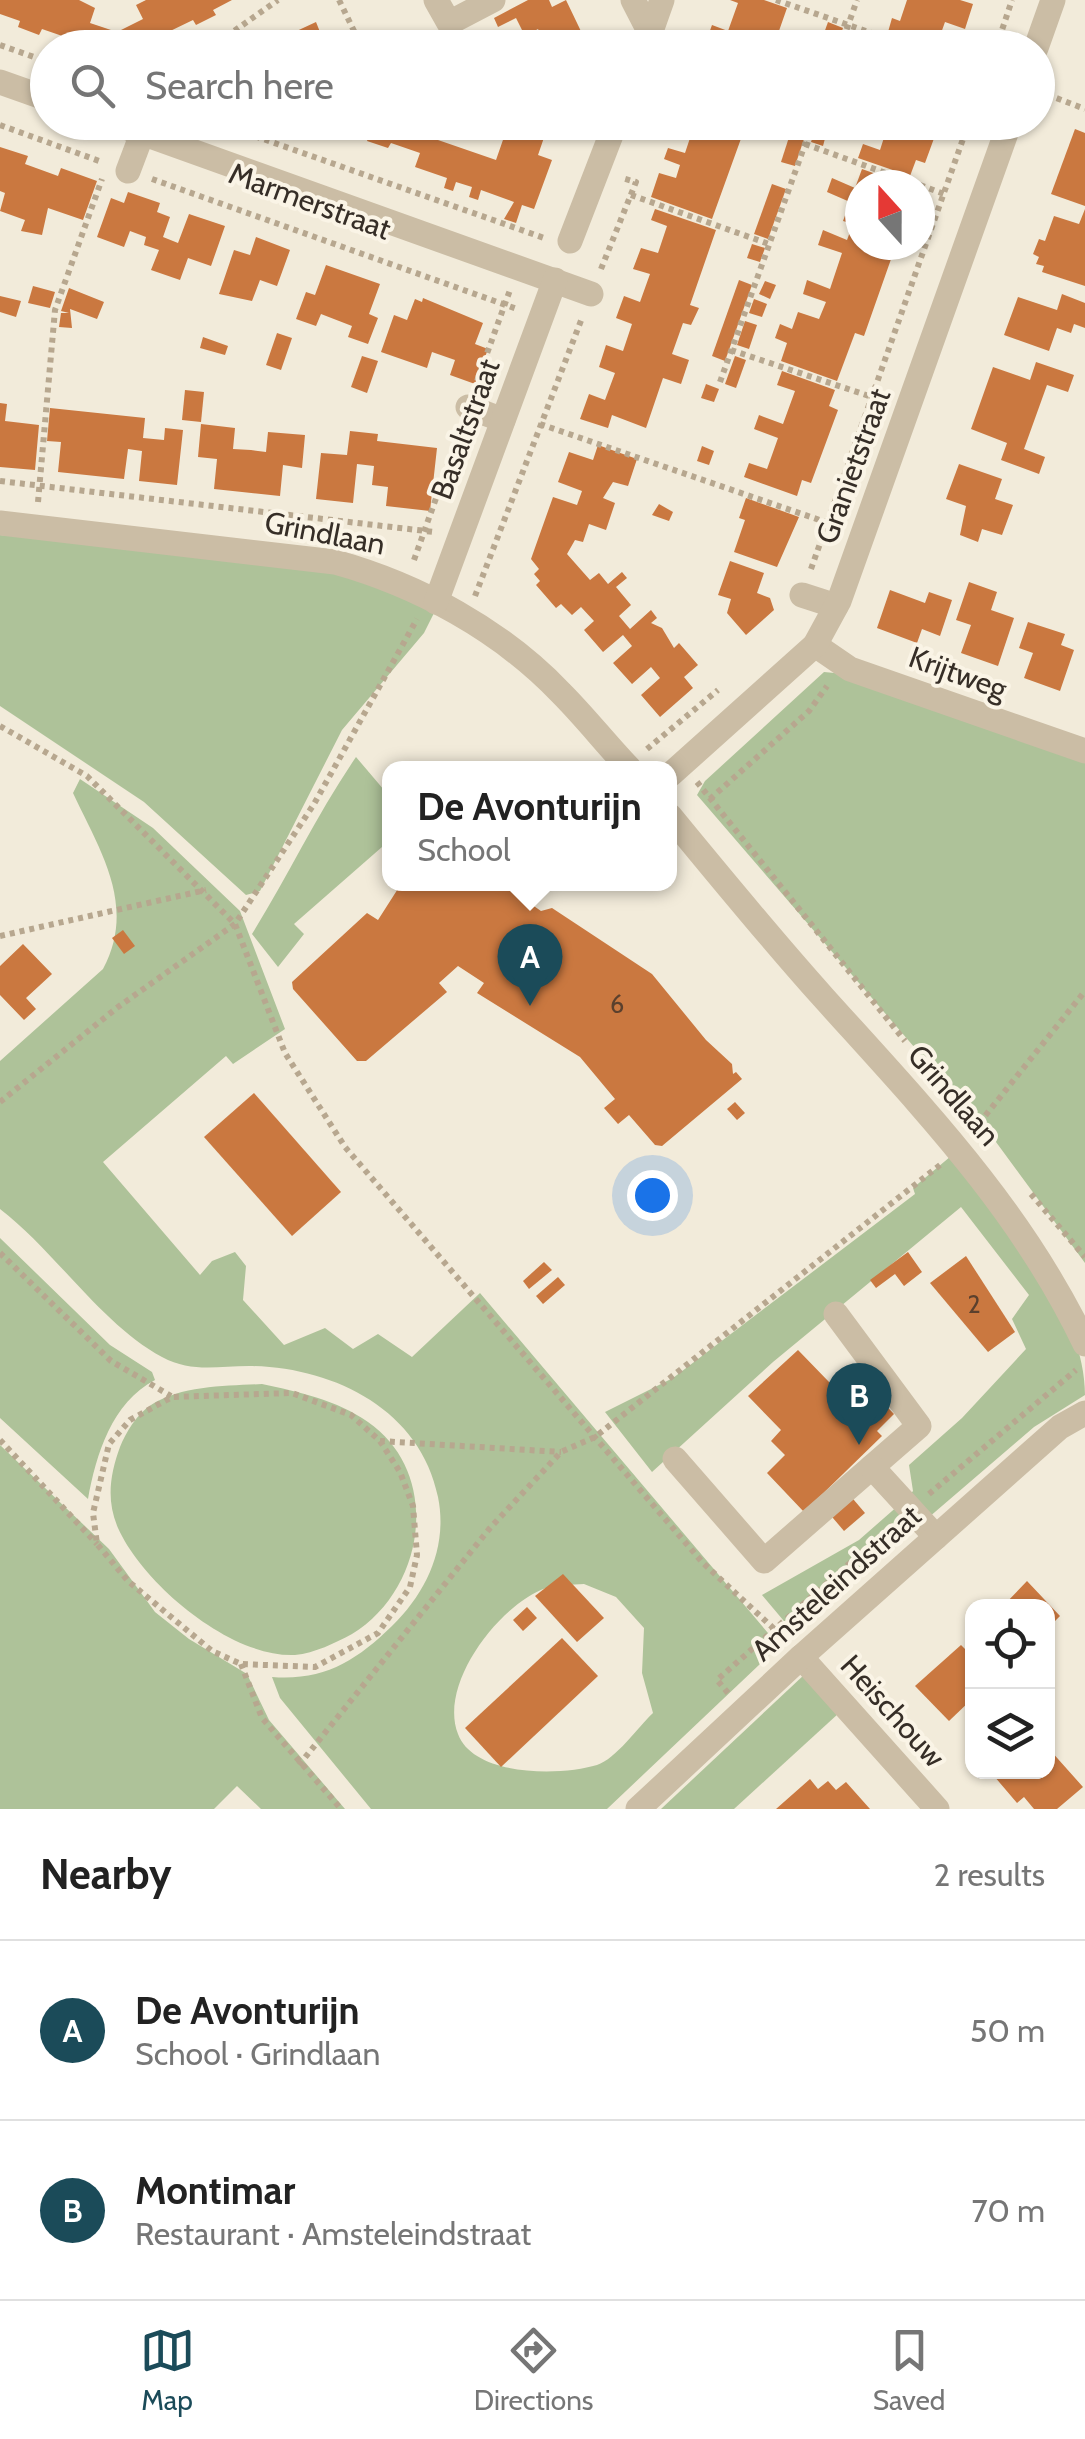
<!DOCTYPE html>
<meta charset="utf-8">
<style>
:root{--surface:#fff;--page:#f6f6f6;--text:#222;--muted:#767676;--line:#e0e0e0;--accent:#1b4b59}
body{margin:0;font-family:Cabin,sans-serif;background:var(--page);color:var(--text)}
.controls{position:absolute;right:30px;bottom:30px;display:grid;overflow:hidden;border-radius:20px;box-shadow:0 2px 8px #0004}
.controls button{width:90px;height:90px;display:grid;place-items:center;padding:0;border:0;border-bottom:2px solid var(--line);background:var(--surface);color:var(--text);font:50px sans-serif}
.compass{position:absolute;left:845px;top:170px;width:90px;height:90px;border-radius:50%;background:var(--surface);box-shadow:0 2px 8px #0004;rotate:339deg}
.you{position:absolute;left:652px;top:1195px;width:35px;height:35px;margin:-25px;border:8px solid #fff;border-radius:50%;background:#1a73e8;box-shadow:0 0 0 15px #1a73e833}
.badge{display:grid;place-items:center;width:65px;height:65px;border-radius:50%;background:var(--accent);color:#fff;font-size:32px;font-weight:700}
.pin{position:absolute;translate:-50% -82px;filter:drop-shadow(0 2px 5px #0008)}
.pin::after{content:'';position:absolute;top:52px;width:35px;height:30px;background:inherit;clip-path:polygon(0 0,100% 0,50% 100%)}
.popup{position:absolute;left:382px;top:761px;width:295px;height:130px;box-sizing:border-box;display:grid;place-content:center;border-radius:20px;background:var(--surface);filter:drop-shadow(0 2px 8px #0005);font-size:32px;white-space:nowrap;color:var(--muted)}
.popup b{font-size:38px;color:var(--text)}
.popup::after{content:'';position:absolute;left:50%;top:100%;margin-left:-20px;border:20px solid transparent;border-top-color:var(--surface)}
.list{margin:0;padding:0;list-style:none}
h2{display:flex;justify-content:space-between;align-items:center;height:130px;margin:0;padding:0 40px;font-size:42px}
h2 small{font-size:32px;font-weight:400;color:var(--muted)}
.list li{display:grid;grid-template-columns:65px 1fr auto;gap:30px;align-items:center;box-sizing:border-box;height:180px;padding:0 40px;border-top:2px solid var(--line)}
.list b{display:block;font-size:38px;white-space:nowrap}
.list p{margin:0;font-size:32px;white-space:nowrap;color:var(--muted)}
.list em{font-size:32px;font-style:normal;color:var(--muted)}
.icon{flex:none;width:55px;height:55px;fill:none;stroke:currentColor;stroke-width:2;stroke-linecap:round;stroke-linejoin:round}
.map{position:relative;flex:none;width:1085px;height:1809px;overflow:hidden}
.search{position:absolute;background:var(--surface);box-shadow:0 2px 8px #0004;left:30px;right:30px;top:30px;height:110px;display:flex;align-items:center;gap:25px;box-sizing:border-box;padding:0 35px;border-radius:55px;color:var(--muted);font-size:38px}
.sheet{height:490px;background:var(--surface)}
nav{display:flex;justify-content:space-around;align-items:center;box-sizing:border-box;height:140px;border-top:2px solid var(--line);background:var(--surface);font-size:28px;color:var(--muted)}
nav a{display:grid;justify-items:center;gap:5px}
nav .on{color:var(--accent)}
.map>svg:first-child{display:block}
.green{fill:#aec299;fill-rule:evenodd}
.building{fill:#ca7840}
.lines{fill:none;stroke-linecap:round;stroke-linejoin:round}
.path{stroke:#b7a78f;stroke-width:6;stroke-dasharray:5 5;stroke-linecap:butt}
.minor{stroke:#cbbda5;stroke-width:25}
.labels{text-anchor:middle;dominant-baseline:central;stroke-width:8;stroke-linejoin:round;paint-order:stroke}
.number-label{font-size:25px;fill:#5b402d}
.street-label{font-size:30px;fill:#362e27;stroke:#faf4e6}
</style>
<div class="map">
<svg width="1085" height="1809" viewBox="0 0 1085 1809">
<rect width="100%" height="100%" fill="#f2ebda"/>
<g class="green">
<polygon points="0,535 333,564 437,607 424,633 342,730 260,891 246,895 144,802 0,706"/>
<polygon points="824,672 845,674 1085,756 1085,1263 996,1142 697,795 705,781"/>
<path d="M356 757 390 797V840L294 924 304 934 278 967 252 934C288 876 317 814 356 757Z"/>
<path d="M80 779 153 828 240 911 285 1029 233 1064 226 1056 103 1162 200 1275 212 1261 235 1252 246 1266 243 1300 284 1345 325 1328 353 1349 378 1334 412 1357 480 1293 779 1646 607 1809H371L280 1698 272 1677C324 1681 356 1661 392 1626 427 1592 448 1546 438 1497 420 1409 333 1367 249 1366 217 1366 192 1373 162 1357 102 1325 55 1251 0 1209V1061L103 969C137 905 100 851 73 793ZM584 1584 616 1597 644 1628 642 1673 653 1713C638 1727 616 1759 597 1765 561 1776 474 1777 458 1734 438 1684 500 1604 546 1588 557 1584 572 1585 584 1584Z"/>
<path d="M957 1151C1004 1221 1085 1309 1085 1395L1034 1427 794 1633 762 1595 859 1540 908 1497 913 1491 909 1465 962 1418 1026 1349 1012 1319 1029 1295 961 1207 773 1362 652 1472 605 1412 673 1378 915 1194 913 1188Z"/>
<path d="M0 1238 110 1345 152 1372 155 1380C112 1402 96 1455 88 1499L0 1418Z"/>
<path d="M262 1384C299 1392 337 1400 368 1422 443 1474 425 1590 352 1634 335 1643 315 1653 295 1655 231 1658 143 1584 118 1528 106 1501 110 1474 120 1447 126 1432 137 1414 151 1405 183 1385 226 1386 262 1384Z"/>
<polygon points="0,1445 109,1549 155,1612 189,1639 247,1674 269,1720 345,1809 261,1809 237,1786 214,1809 0,1809"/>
<polygon points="805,1674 839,1713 734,1809 661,1809"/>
</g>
<g class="building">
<polygon points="0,0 79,0 95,8 90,23 117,32 143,19 136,5 146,0 232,0 213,10 216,15 196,25 193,20 164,34 171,48 68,48 71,39 42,29 39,35 18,27 20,21 0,14"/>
<polygon points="528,0 549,0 552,7 566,0 589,48 547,48 538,29 525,36 516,18 498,27 494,18"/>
<polygon points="730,0 764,0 787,8 773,48 704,47 712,25 728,31 738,3"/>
<polygon points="907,0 960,0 973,4 965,29 945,22 940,36 924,30 919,43 888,32 892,18 900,21"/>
<polygon points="316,22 320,32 302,39 305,48 260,48"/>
<polygon points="828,22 843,28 838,42 823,36"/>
<polygon points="292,122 444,122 438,140 496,160 504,137 487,131 489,122 556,122 554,128 548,126 538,155 552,160 534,209 522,205 516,223 504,219 514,202 481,190 478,200 469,197 472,187 456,182 453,191 444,188 447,178 415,167 420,153 391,143 388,148 367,141 369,135 339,124 334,138"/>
<polygon points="687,122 747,122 712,219 651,197 659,173 676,178 680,165 664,159 668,148 685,153 694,126"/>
<polygon points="889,122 940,122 925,163 916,160 910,176 858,158 863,144 880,150"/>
<polygon points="816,127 827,131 823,146 811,142"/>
<polygon points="1075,129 1085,133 1085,206 1051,194"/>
<polygon points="791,131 805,136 795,166 781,162"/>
<polygon points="0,147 28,156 25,164 58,176 61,168 97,181 83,220 48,208 42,235 21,231 25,220 0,211 5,193 0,191"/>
<polygon points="862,169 904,184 860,185 860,245 896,245 864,336 855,333 837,381 781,361 787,343 775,338 780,324 792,329 798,312 819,319 826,302 803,294 807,280 830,289 842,253 818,245 823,230 847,240 853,224 843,221 850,202 827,192 832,178 855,188"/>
<polygon points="772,184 786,189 768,239 754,234"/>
<polygon points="128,192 160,203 157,212 170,217 163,237 178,243 189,214 225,226 211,266 188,258 180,280 151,270 159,250 144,245 146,237 130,231 124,247 97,237 111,198 124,203"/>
<polygon points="655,209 716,230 690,305 699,308 691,325 683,323 672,354 689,360 681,384 663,378 646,428 612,415 608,428 580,419 589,394 605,400 615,373 599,367 606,345 623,351 632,324 616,318 624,296 640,302 650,274 633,269 641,248 658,253 667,226 651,220"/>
<polygon points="1085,209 1085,286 1042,272 1044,266 1036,264 1039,257 1033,254 1039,239 1045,241 1054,216 1079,224"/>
<polygon points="256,237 290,250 277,286 260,280 252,301 219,294 234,250 250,255"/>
<polygon points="752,244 765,248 760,262 747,258"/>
<polygon points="326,265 380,284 369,314 378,318 368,344 348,337 352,326 321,314 316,326 296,319 306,292 315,295"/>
<polygon points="739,280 752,285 725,361 712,356"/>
<polygon points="765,281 776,285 770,299 759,294"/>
<polygon points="33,286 55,292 50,308 28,303"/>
<polygon points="69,288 104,302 97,319 70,309 72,328 59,327 61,313 69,313 61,311"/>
<polygon points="1062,294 1085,303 1085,328 1074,324 1071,333 1057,328 1049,351 1004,335 1018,297 1057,310"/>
<polygon points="0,296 21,301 16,317 0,312"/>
<polygon points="423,298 483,323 475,344 488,349 475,384 450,375 455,360 432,352 427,368 381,352 394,315 407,320 415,299 422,302"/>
<polygon points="754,299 767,304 762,317 749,313"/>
<polygon points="745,321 757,325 749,349 737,345"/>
<polygon points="277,333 292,338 281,370 266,365"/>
<polygon points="203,337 228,346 225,355 200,348"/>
<polygon points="362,356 378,361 367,393 351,387"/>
<polygon points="735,356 746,360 736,388 725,384"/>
<polygon points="1036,362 1074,375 1068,392 1047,385 1024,449 1045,457 1039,474 1001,460 1007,443 971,429 993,367 1030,380"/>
<polygon points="782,371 835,390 829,406 838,410 811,483 802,480 797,496 744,477 749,463 767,469 772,455 778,438 754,429 759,415 783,424 795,391 777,385"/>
<polygon points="706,384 719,389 714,402 701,398"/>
<polygon points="185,390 204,392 201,422 182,420"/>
<polygon points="0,403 7,404 5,421 39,425 35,470 0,467"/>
<polygon points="50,408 145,418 143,438 164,440 165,428 183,430 177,485 139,481 142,451 128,449 124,479 58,472 61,442 47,441"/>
<polygon points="201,424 235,428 233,449 251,450 266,452 268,432 305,435 302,468 283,465 280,496 214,489 217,459 198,457"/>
<polygon points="350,431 378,434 377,441 437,448 430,511 386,506 388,487 372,485 374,466 357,464 353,503 316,499 321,453 347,455"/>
<polygon points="598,445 637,459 628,486 613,482 603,498 615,503 606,530 589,524 583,542 575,540 567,554 590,580 599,573 608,584 622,572 627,578 616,587 631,605 619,616 630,629 651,610 657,618 651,623 662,628 674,648 679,643 698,665 684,677 693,688 660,717 641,695 660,678 651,667 632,684 613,663 632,646 623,635 603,652 584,630 594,621 581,607 572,615 561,604 556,608 536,585 540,581 534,574 539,569 531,559 553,497 577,505 582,491 558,482 569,452 593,460"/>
<polygon points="702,446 714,451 709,465 697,461"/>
<polygon points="959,464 1002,479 995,499 1013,505 1002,535 982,529 978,542 960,535 966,506 946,499"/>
<polygon points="746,498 799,517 777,567 734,552 745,520 739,518"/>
<polygon points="659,504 673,512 669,521 652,515"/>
<polygon points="730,561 764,573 757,593 770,598 774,610 746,635 727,613 731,599 718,595"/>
<polygon points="969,582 997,592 991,610 1014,618 998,666 961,653 971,625 956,620"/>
<polygon points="890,590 925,603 929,592 952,600 940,636 922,629 917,643 877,628"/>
<polygon points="1028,622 1065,634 1061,645 1074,650 1060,691 1024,678 1033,653 1019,648"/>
<polygon points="401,884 521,884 515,893 541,911 552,908 652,974 706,1040 732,1064 733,1074 736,1072 742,1079 662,1146 655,1145 629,1115 618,1124 604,1108 615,1099 580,1057 477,993 484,983 458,966 439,983 447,992 366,1061 357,1061 293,989 292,982 367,913 378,920"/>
<polygon points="123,930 135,946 124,954 112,938"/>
<polygon points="23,944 52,974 26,998 36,1009 24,1020 0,995 0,966"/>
<polygon points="254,1093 341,1192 292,1236 204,1137"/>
<polygon points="735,1102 745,1113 737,1120 727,1109"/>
<polygon points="908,1252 922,1272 904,1286 895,1274 876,1288 870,1280"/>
<polygon points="966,1256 1015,1332 988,1352 930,1283"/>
<polygon points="544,1262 552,1270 529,1289 523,1281"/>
<polygon points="558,1277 565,1285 543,1304 536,1296"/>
<polygon points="798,1350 830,1383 839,1374 853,1389 861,1380 894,1414 877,1431 882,1436 804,1512 767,1473 785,1455 771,1441 781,1430 748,1396"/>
<polygon points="848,1493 865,1513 844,1531 827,1511"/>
<polygon points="563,1574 604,1618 577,1642 535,1596"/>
<polygon points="1027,1581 1060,1616 1048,1628 1048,1606 1003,1606"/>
<polygon points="527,1607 537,1618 523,1631 513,1620"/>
<polygon points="562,1638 598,1676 501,1767 465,1728"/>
<polygon points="961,1645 972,1656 972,1699 949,1721 915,1686"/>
<polygon points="1050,1750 1083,1787 1057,1809 1034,1809 1024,1797 1017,1803 994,1776 998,1772 1048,1772"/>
<polygon points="810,1779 818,1789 828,1781 836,1790 846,1782 870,1809 776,1809"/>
</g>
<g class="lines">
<g class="path">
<polyline points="339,0 355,33 398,48"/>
<polyline points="776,0 915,48"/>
<polyline points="0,45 48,62"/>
<polyline points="210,48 278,0"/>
<polyline points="840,48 857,0"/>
<polyline points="996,48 1012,0"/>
<polyline points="1038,91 1085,109"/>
<polyline points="243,122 249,134 547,239"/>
<polyline points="0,125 102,162"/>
<polyline points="805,144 919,185"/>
<polyline points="152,179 517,309"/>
<polyline points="920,185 944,194"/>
<polyline points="631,195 769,244"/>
<polyline points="601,269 636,182 622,178"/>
<polyline points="731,350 872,397"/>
<polyline points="477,381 510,290"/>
<polyline points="720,382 813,122"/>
<polyline points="540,424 840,527"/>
<polyline points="0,481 434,532"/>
<polyline points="38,502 55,310 102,179"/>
<polyline points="414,560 460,431"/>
<polyline points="811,569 969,122"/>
<polyline points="475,596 582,318"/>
<polyline points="0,726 87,776 235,924 285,1053 345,1147 703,1563 784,1638"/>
<polyline points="647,749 718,690"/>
<polyline points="697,782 905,1041"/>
<polyline points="710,799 809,711 827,686"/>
<polyline points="0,936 206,890"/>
<polyline points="0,1102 118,1007 235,924 314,804 417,619"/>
<polyline points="973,1131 1085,991"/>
<polyline points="1031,1194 1085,1257"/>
<polyline points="0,1253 111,1361 171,1396"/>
<polyline points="0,1440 97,1544"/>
<polyline points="380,1441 400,1472 413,1506 417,1555 410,1587 378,1633 315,1667 241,1664 212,1651 128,1581 97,1544 93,1513 109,1444 130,1420 172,1397 292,1393 351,1415 380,1441 561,1452"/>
<polyline points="929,1494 1076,1370"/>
<polyline points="241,1664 262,1718 341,1809"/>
<polyline points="728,1693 717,1680 893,1525"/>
<polyline points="299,1765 490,1528 561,1452 595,1437 940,1165"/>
</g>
<g class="minor">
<polyline points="436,0 449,23 493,0"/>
<polyline points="633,0 650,33"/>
<polyline points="645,48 662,0"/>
<polyline points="1036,48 1053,0"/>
<polyline points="0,82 48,99"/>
<polyline points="111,122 591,294"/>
<polyline points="128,171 142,134"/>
<polyline points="570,241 616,122"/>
<polyline points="468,407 503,420"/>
<path d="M0 523 335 562C418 585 501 630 561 693 585 717 606 744 629 768"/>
<polyline points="802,595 836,606"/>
<polyline points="436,602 555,280"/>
<polyline points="815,645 850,669 1085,751"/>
<polyline points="670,775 815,645 839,601 1010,122"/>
<path d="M670 816C720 877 770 938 823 997 922 1107 1021 1209 1085 1344"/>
<polyline points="675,1459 764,1561 919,1426 836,1314"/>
<polyline points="872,1467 936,1537"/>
<polyline points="801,1657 937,1809"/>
<polyline points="638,1809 801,1657 1060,1427 1085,1413"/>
</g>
</g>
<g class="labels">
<g class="number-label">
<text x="617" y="1004">6</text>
<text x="974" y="1304">2</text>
</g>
<g class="street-label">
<text transform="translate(310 201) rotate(20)">Marmerstraat</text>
<text transform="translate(465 429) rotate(-70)">Basaltstraat</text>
<text transform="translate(853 466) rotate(-70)">Granietstraat</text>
<text transform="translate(325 533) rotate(11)">Grindlaan</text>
<text transform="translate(958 673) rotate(20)">Krijtweg</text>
<text transform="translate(954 1095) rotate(49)">Grindlaan</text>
<text transform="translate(836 1583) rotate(-42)">Amsteleindstraat</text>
<text transform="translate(893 1711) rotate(48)">Heischouw</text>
</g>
</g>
</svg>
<div class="controls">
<button><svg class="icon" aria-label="locate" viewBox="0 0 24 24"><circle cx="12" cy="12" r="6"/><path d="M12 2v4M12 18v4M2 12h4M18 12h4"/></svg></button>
<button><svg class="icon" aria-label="layers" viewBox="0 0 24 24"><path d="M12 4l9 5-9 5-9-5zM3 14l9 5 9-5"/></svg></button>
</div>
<svg class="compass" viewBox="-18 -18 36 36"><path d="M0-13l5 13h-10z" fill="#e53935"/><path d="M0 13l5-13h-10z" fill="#767676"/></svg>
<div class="you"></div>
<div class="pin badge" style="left:530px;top:1006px">A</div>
<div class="popup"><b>De Avonturijn</b>School</div>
<div class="pin badge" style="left:859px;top:1445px">B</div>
<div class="search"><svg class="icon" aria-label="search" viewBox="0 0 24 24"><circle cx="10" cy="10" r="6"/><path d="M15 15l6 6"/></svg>Search here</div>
</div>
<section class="sheet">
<h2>Nearby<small>2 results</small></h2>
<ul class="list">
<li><span class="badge">A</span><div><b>De Avonturijn</b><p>School · Grindlaan</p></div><em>50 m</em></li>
<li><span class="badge">B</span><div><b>Montimar</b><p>Restaurant · Amsteleindstraat</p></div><em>70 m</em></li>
</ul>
</section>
<nav>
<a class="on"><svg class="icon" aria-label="map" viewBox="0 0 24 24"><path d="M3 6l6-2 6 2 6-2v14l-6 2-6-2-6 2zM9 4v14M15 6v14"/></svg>Map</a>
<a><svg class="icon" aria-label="directions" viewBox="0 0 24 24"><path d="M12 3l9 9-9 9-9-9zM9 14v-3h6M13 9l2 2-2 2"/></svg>Directions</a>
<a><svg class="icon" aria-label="saved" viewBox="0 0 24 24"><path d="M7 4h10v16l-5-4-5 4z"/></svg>Saved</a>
</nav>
